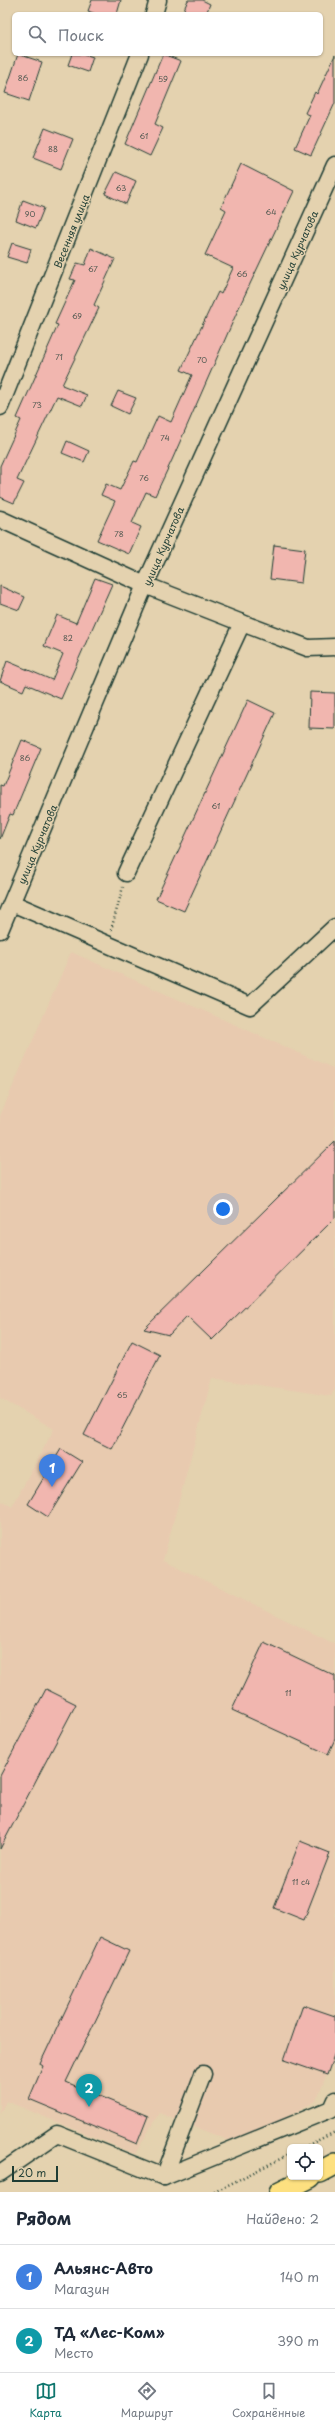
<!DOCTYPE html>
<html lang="ru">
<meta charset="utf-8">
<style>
:root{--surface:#fff;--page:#f2f2f3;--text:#1f2937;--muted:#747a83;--line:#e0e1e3;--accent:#0f766e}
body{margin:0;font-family:"Playpen Sans",sans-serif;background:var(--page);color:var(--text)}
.controls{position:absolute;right:12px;bottom:12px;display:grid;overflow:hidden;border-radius:6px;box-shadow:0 1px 3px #0004}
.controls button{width:36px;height:36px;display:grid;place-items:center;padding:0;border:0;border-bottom:1px solid var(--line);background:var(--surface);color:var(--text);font:20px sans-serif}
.scale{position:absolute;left:12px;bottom:10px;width:46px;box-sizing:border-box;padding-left:4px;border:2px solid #1f3d34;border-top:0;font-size:11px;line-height:14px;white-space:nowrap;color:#1f3d34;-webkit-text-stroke:3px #e4d2af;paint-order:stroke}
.you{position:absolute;left:223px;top:1209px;width:14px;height:14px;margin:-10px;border:3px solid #fff;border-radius:50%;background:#1a73e8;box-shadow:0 0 0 6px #1a73e833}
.badge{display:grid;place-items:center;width:26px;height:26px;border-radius:50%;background:var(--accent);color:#fff;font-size:13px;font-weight:700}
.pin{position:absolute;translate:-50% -33px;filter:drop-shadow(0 1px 2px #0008)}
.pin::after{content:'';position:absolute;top:21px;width:14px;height:12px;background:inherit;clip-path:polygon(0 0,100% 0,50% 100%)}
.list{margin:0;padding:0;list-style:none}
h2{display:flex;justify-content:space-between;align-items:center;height:52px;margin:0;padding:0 16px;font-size:17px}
h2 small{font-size:13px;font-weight:400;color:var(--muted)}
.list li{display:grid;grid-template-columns:26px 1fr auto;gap:12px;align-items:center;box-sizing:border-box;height:64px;padding:0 16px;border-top:1px solid var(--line)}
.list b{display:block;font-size:15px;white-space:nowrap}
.list p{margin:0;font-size:13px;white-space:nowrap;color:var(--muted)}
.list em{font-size:13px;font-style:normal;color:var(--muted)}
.icon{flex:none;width:22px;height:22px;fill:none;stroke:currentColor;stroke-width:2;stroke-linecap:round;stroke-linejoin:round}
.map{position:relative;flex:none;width:335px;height:2192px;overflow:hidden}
.search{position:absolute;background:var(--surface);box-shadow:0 1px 3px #0004;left:12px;right:12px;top:12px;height:44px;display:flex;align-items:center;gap:10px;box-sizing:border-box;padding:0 14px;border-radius:6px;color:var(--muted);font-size:15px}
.sheet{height:180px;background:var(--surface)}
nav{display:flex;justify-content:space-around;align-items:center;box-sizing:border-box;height:56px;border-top:1px solid var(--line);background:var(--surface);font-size:11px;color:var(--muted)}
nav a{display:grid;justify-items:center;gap:2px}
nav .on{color:var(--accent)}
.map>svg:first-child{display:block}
.built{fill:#e8caaf}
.building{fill:#f1b6af;stroke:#1f3d34}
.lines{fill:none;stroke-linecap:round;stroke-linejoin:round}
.minor-casing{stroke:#1f3d34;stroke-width:19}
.major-casing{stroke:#1f3d34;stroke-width:24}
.path{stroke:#1f3d34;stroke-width:2.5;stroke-dasharray:1 3;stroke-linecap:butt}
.minor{stroke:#e4d2af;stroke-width:16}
.major{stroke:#fde080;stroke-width:21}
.labels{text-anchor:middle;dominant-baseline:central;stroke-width:3;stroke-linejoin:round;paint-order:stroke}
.number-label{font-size:8px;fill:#545b53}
.street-label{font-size:10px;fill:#1f3d34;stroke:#e4d2af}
</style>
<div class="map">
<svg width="335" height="2192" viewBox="0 0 335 2192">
<rect width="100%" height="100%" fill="#e4d2af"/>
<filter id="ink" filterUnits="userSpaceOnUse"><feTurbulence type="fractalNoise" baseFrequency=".025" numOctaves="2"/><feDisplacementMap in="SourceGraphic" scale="8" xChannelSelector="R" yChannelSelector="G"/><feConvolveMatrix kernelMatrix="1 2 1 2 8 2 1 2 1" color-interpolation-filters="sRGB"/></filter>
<g filter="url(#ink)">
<polygon class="built" points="71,952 335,1069 335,1389 331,1396 212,1378 163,1560 335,1644 335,2054 316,2101 238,2144 159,2113 135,2154 6,2101 0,2113 0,1500 12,1507 54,1429 0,1398 0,1116"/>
<g class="building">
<polygon points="92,0 121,0 117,14 96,14 88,11"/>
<polygon points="188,0 202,0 210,4 206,14 182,14"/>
<polygon points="18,54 42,62 29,101 5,93"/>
<polygon points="72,54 84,54 93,57 88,72 68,65"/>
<polygon points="163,54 181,61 155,124 163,128 150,156 125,144"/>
<polygon points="335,55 335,103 311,155 295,148 310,115 305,113 315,92 317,94"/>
<polygon points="45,128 73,139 61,169 33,158"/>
<polygon points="241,164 294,191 241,303 172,460 155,496 146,492 132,523 141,527 129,554 97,540 115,501 101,495 106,484 120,490 134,461 137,462 158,416 171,422 192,375 181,370 218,292 221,294 233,268 205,255 226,210 221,207"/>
<polygon points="116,172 136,181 126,204 105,194"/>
<polygon points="23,200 44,208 36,228 16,220"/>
<polygon points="12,243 31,249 27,263 7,257"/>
<polygon points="91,248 115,259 94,305 99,308 62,385 87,395 82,406 57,396 17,480 24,483 14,503 0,497 0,466 21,420 17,418 58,325 55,324 75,280 70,279 77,263 85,265"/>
<polygon points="118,391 136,398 128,414 111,406"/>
<polygon points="67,441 89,451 84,462 62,453"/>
<polygon points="274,545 305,549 301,583 270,579"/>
<polygon points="95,578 112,584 61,699 26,684 23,691 0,681 7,661 52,680 63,654 44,646 57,615 76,623"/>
<polygon points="0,586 25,597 19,610 0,603"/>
<polygon points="310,692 335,693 335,729 309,728"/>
<polygon points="248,700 275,713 184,911 156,899"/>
<polygon points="22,740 41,748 13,815 10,814 0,839 0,785 3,786"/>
<polygon points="335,1141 335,1218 212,1340 187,1316 169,1335 144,1329"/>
<polygon points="132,1341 160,1355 112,1449 84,1435"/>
<polygon points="61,1449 82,1462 48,1517 28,1504"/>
<polygon points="264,1642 335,1676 335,1739 328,1754 232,1710"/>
<polygon points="46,1689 76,1704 0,1849 0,1776"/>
<polygon points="300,1841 330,1853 304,1920 274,1908"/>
<polygon points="100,1937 129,1951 66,2082 148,2116 137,2144 29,2099 43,2066 40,2064"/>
<polygon points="303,2005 335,2016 335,2052 327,2075 284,2060"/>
</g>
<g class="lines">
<g class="minor-casing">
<g id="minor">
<polyline points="154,14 158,0"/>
<polyline points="0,407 140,54"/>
<polyline points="0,519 145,585 242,623 308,648 335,647"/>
<polyline points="126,873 242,623"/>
<polyline points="12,903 250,1006 335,927"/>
<polyline points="0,930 145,585 335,165"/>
<polyline points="0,2173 57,2134 164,2177 331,2109 335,2100"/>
<polyline points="164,2177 203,2074"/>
</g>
</g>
<g class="major-casing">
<g id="major">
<polyline points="320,2172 335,2164"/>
<polyline points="280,2192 310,2177"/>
</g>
</g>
<g class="path">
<polyline points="111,930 123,887"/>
<polyline points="304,2147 335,2132"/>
<polyline points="214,2192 290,2154"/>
</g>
<use href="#minor" class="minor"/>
<use href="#major" class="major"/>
</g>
</g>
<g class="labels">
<g class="number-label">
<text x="23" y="78">86</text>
<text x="163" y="79">59</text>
<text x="144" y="136">61</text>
<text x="53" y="149">88</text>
<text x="121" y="188">63</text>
<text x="271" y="212">64</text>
<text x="30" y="214">90</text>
<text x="93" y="269">67</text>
<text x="242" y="274">66</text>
<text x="77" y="316">69</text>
<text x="59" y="357">71</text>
<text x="202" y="360">70</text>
<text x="37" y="405">73</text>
<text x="165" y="438">74</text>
<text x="144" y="478">76</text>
<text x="119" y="534">78</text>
<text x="68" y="638">82</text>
<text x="25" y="758">86</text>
<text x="216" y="806">61</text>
<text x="122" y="1395">65</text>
<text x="288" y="1693">11</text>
<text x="301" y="1882">11 с4</text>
</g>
<g class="street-label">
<text transform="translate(71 231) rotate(-68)">Весенняя улица</text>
<text transform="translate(297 250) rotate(-66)">улица Курчатова</text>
<text transform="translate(163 546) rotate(-66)">улица Курчатова</text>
<text transform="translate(37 844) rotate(-67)">улица Курчатова</text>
</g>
</g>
</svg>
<div class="controls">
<button><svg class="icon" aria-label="locate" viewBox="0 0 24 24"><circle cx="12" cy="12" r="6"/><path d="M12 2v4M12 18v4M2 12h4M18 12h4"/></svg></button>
</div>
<div class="scale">20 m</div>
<div class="you"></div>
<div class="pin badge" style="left:52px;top:1487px;background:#3f7fe0">1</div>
<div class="pin badge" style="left:89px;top:2107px;background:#0f9aa8">2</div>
<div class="search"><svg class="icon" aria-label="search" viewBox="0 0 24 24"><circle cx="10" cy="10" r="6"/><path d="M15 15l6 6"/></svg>Поиск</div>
</div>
<section class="sheet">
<h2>Рядом<small>Найдено: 2</small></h2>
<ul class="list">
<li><span class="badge" style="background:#3f7fe0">1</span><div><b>Альянс-Авто</b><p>Магазин</p></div><em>140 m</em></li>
<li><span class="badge" style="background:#0f9aa8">2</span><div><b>ТД «Лес-Ком»</b><p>Место</p></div><em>390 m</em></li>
</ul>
</section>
<nav>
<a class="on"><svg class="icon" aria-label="map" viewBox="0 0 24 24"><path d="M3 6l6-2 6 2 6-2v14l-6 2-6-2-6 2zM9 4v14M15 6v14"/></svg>Карта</a>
<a><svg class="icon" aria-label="directions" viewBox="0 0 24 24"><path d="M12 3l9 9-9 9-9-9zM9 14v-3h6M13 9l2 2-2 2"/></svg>Маршрут</a>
<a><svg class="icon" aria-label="saved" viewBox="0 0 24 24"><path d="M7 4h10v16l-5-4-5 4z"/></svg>Сохранённые</a>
</nav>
